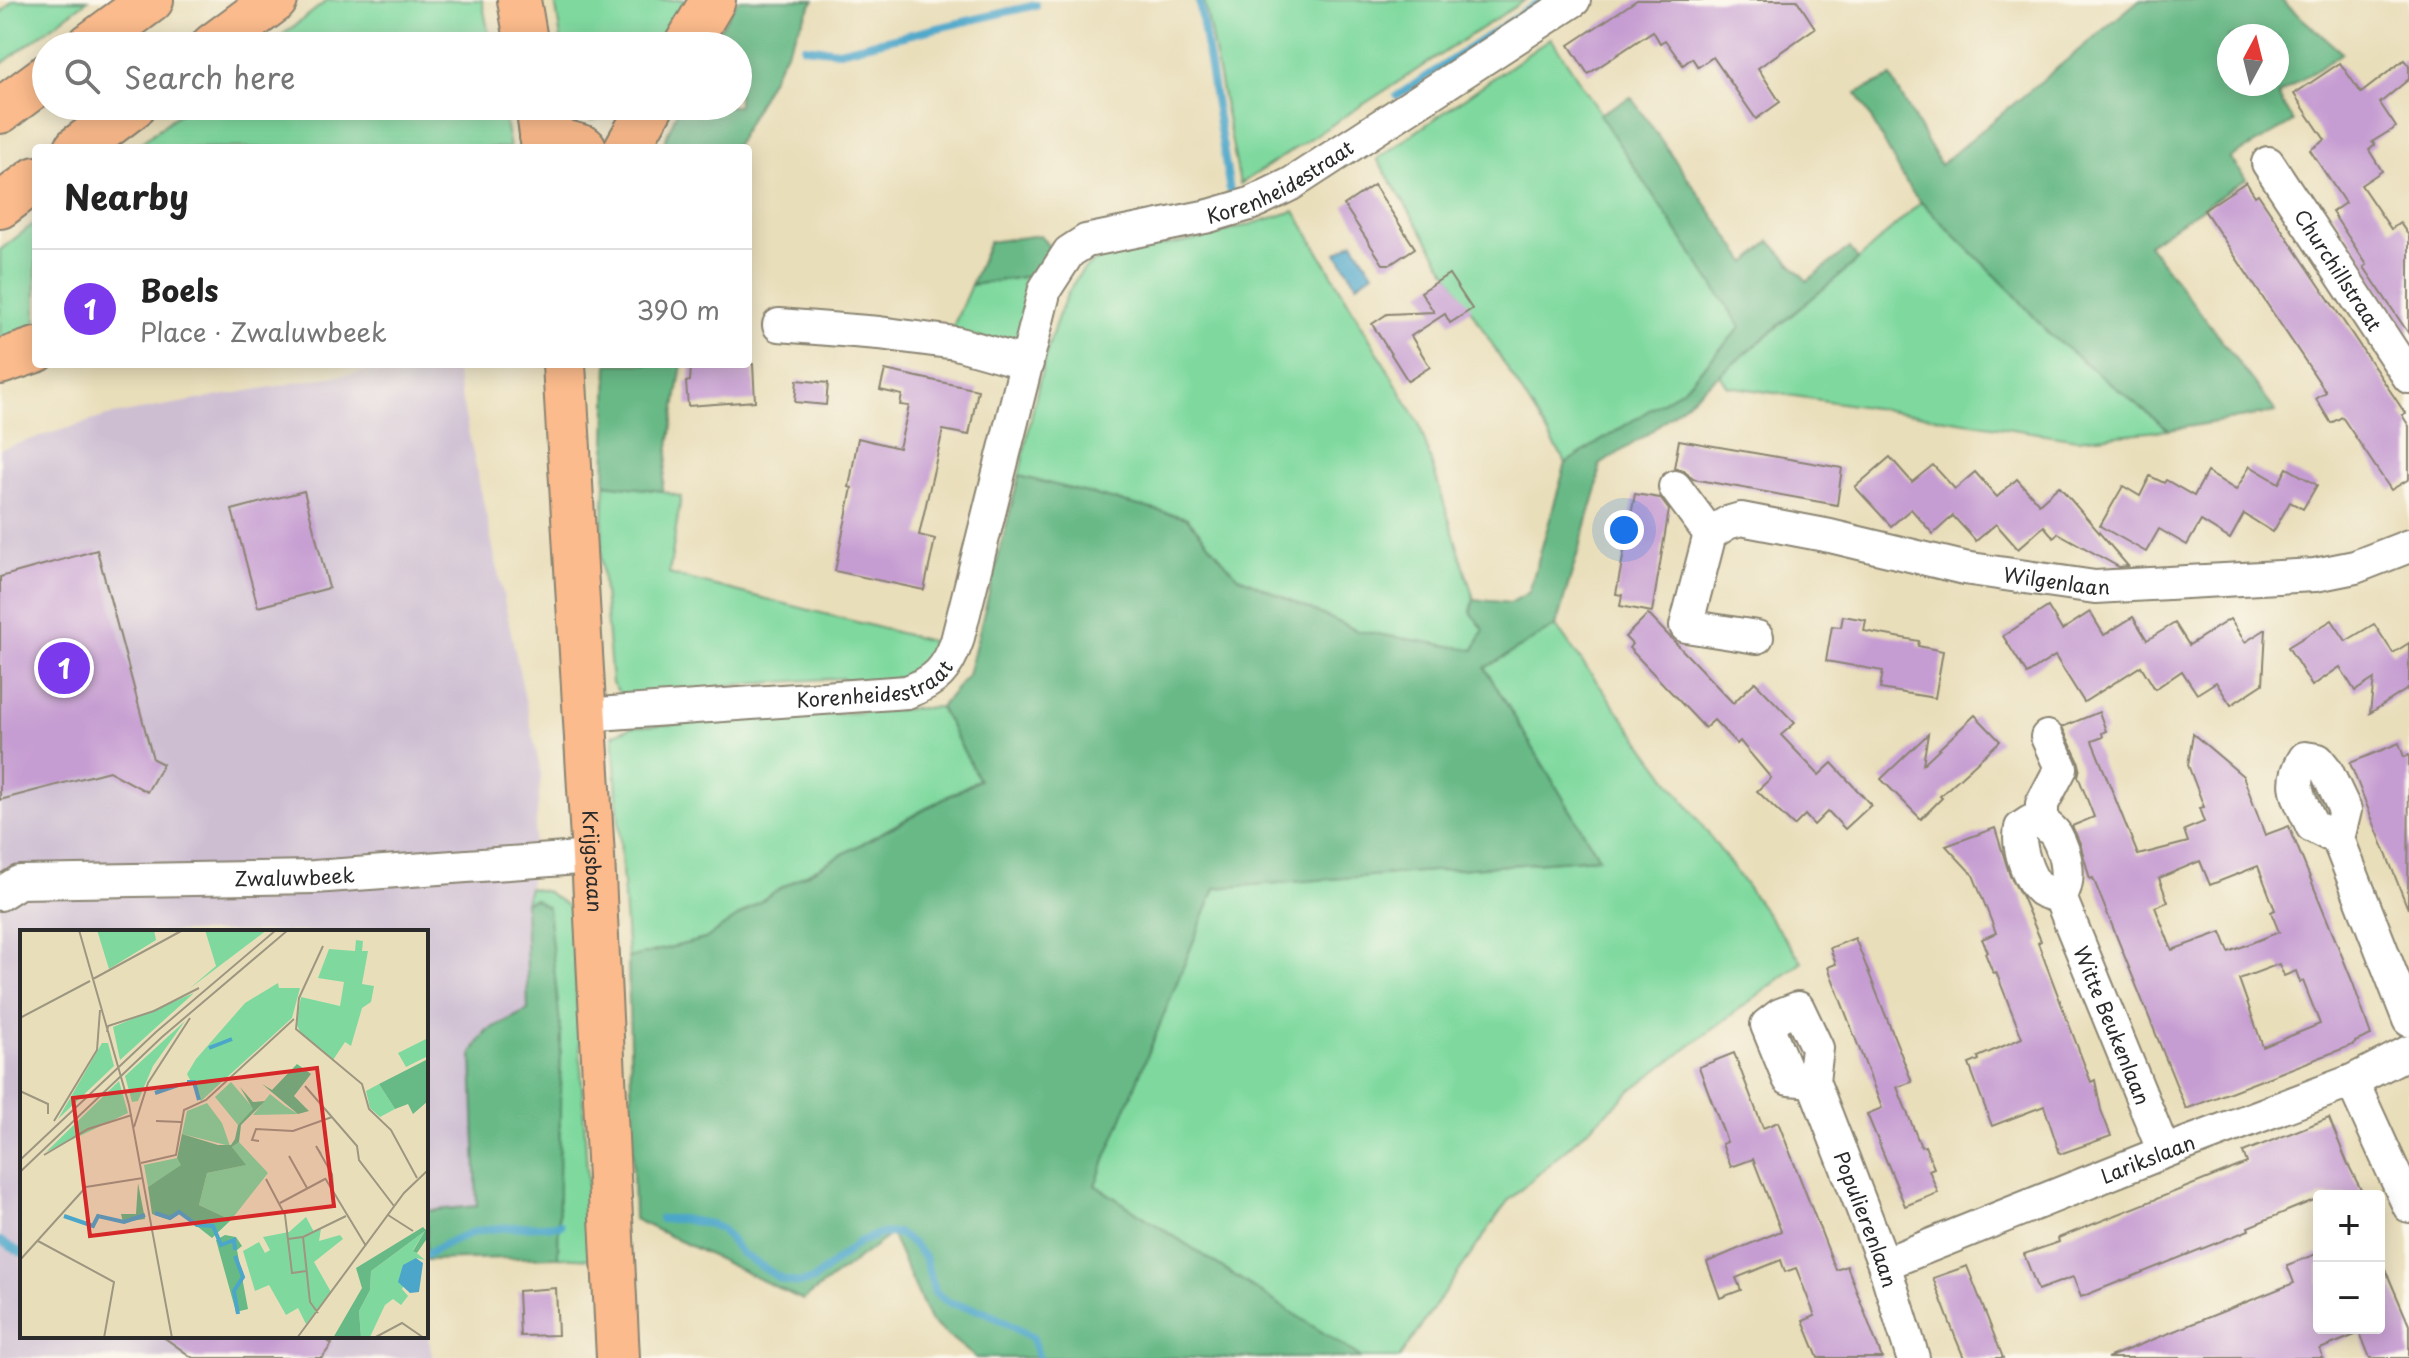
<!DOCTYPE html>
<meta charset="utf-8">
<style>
:root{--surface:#fff;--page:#f6f6f6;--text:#222;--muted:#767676;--line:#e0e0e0;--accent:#7c3aed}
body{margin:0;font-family:"Playpen Sans",sans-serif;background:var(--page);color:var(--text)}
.controls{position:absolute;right:24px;bottom:24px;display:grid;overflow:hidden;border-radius:8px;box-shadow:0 4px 20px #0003}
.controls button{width:72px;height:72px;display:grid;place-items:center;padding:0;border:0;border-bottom:2px solid var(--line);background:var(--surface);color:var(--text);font:40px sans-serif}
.compass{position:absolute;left:2217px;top:24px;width:72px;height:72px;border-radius:50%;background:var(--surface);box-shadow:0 4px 20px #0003;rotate:7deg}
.you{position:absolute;left:1624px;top:530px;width:28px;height:28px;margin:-20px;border:6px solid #fff;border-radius:50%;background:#1a73e8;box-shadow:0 0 0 12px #1a73e833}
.badge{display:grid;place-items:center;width:52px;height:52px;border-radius:50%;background:var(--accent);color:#fff;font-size:26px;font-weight:700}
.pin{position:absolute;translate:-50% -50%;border:4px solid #fff;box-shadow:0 2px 8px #0006}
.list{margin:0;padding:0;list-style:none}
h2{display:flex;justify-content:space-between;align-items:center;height:104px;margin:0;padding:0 32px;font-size:34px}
h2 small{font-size:26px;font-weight:400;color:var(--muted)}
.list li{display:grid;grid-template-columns:52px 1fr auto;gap:24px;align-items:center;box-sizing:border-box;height:120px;padding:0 32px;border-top:2px solid var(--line)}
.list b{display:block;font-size:30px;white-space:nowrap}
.list p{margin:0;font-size:26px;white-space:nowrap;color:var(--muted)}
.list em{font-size:26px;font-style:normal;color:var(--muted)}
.icon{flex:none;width:44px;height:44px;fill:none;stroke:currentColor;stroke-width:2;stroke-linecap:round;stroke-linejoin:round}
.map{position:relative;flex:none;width:2409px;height:1358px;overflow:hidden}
.search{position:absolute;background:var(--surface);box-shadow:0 4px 20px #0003;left:32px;top:32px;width:720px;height:88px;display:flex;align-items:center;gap:20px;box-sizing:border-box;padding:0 28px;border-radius:44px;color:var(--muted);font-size:30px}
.panel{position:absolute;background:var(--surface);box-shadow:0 4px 20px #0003;left:32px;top:144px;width:720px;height:224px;border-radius:8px}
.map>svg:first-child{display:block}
.industrial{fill:#cdbed2}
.green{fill:#7fd99f;stroke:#558265;stroke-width:2}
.forest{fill:#67b986;stroke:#497258;stroke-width:2;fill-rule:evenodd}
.water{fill:#4ba6c9;stroke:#3b687a;stroke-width:2}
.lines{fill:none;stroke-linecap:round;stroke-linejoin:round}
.stream{stroke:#4ba6c9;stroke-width:8}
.building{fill:#c69dd2;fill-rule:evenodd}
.minor-casing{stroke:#8a8472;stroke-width:36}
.major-casing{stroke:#8a8472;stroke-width:46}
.highway-casing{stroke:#8a8472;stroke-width:48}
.minor{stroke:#fff;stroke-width:32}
.major{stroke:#fbbb8c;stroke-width:42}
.highway{stroke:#fbbb8c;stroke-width:44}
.labels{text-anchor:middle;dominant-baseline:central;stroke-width:8;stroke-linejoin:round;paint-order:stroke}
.street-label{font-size:20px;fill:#2b2b2b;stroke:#fbf7ec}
.inset-river{fill:none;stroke:#4ba6c9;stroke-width:4}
.inset-road{fill:none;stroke:#9d9681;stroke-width:2}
.view{fill:#d62828;fill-opacity:0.15;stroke:#d62828;stroke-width:4}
.inset-edge{fill:none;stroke:#2b2b2b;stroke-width:4}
</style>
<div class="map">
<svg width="2409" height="1358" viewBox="0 0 2409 1358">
<rect width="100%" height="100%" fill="#fbf7ec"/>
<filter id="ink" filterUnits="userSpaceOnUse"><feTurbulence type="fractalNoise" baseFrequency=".0125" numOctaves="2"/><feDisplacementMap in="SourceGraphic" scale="16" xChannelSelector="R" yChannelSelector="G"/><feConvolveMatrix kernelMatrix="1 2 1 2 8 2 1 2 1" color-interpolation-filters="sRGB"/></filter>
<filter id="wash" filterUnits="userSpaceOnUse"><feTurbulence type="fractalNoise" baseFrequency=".006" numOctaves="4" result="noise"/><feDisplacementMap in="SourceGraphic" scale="32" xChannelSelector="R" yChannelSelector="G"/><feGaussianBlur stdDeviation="1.8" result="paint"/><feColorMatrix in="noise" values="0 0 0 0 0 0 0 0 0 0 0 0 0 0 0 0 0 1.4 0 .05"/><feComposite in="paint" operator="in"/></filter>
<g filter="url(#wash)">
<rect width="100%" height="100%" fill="#e9deba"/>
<polygon class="industrial" points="425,364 454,364 541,774 529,888 525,902 528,1010 486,1031 472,1053 477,1206 426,1211 426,932 22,932 22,1336 426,1336 426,1328 433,1358 0,1358 0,449 107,416 322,378"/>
<g class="green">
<polygon points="13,0 88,0 0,65 0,14"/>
<polygon points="328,0 482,0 491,46 268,46"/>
<polygon points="555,0 689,0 664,46 562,46"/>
<polygon points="1204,0 1525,0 1240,184"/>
<polygon points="1551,38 1741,327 1684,388 1566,463 1377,159"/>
<polygon points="189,106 502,106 510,148 134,148"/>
<polygon points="570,106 632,106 631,109 592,121"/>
<polygon points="1921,202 2014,294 2050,335 2169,430 2077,439 1728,386 1720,375 1858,260"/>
<path d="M1295 211 1419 423 1474 599 1471 612 1484 630 1474 650 1358 631 1237 576 1187 518 1019 476C1030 428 1051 292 1089 265 1115 247 1159 248 1189 241 1225 233 1260 221 1295 211Z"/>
<polygon points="36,222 36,338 0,350 0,250"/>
<polygon points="1041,274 1017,346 951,331 971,285"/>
<polygon points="605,484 662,491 681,497 669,574 946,645 929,672 853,688 842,678 717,686 702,698 626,702 612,683 601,558"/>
<polygon points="1556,626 1802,962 1634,1088 1508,1201 1399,1358 1362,1358 1095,1185 1215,888 1599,858 1485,668"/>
<polygon points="940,707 979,779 777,890 705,939 628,958 613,735 631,727"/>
<polygon points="529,888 547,892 572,909 592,1259 558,1257 561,1034 535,899 525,902"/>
</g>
<g class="forest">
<polygon points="738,0 814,0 734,148 662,148 679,106 738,106 738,46 709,46"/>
<path d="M2139 0H2281L2342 53 2278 95 2293 122 2230 158 2246 179 2148 244 2276 412 2169 430 2050 335 2014 294 1921 202 1910 190 1857 93 1891 77 1940 165ZM2277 36V84H2229V36Z"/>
<polygon points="1631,97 1747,263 1770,241 1807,281 1850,248 1858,260 1649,433 1600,465 1597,488 1556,626 1485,668 1599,858 1215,888 1095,1185 1362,1358 976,1358 931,1322 891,1234 803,1300 634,1219 628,958 705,939 777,890 979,780 940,707 968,675 1019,476 1187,518 1237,576 1358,631 1474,650 1484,630 1471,612 1474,599 1510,603 1529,592 1566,463 1684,388 1741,327 1599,114"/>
<polygon points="1040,235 1053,252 1041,274 971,285 989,242"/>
<polygon points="608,364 682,364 662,491 605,484"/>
<polygon points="535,899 548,908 561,1034 558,1257 426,1260 426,1211 477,1206 472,1053 486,1031 528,1010 525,902"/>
</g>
<polygon class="water" points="1353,242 1373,273 1357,284 1337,253"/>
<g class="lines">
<g class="stream">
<polyline points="1199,0 1231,197"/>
<polyline points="804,47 839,51 1036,5"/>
<polyline points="1397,96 1543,0"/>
<polyline points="661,1219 681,1219 710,1224 721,1229 742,1254 783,1280 798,1283 813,1280 859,1242 879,1234 898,1233 914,1245 925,1258 935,1293 950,1303 986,1312 1033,1338 1038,1358"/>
<polyline points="0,1241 22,1253"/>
<path d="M426 1255C446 1243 466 1232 490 1229 513 1226 537 1227 560 1225"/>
</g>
</g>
<g id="blocks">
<g class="building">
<polygon points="1637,0 1797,0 1815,28 1758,68 1780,102 1756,119 1713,57 1698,67 1692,58 1683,65 1665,40 1660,43 1653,31 1588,74 1569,45"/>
<polygon points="2404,60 2409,66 2409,79 2380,103 2396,127 2372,142 2375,145 2369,150 2382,171 2361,185 2391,229 2400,223 2409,236 2409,334 2364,267 2367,265 2332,212 2345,203 2310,150 2325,140 2294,94 2340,63 2361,93"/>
<polygon points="2246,182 2255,196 2258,194 2405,413 2402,415 2409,426 2409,479 2391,490 2342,417 2331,423 2316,399 2326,392 2204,210"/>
<polygon points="1374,185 1415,248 1391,264 1383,264 1344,205"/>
<polygon points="1449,274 1472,309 1450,323 1445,314 1411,336 1430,367 1408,381 1372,324 1387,314 1434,312 1421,292"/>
<polygon points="707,364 753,364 755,401 688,406 686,382 690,381 691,366"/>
<polygon points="885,370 978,390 969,435 943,430 919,535 935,539 924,590 835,571 852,488 849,487 858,438 899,448 909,406 900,405 902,395 880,390"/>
<polygon points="797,380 828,383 826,405 795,402"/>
<polygon points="1679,440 1842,468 1837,505 1693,479 1683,470 1674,468"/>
<polygon points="1890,457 1912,482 1933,465 1955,489 1975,472 1997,497 2017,479 2039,504 2059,486 2128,566 2119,567 2058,533 2054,538 2044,526 2018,549 1996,524 1976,541 1953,516 1933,534 1911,509 1891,526 1855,487"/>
<polygon points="2250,466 2279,483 2287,468 2317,485 2303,509 2290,502 2273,532 2244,514 2230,539 2201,521 2187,545 2159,529 2146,552 2100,526 2123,486 2140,496 2150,476 2164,483 2166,480 2194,496 2207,472 2236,490"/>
<polygon points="304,491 329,588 258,607 232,510"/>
<polygon points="1635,494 1660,498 1669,510 1652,612 1620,606 1622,595 1616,594"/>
<polygon points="97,550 153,759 163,764 147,792 109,771 0,800 0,577"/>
<polygon points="2048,607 2062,630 2090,612 2104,635 2133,617 2147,640 2175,623 2189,645 2230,619 2245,642 2266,629 2263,684 2231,705 2216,682 2197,694 2182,671 2155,689 2141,666 2084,702 2055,656 2027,674 2003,636"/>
<polygon points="1648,614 1733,703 1755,682 1795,723 1781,735 1819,775 1832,763 1871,805 1845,829 1828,811 1814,825 1805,815 1794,826 1757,791 1771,778 1740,741 1737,744 1714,720 1705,728 1629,648 1632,644 1625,637"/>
<polygon points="1843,616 1866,620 1864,631 1919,641 1918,646 1943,651 1935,698 1880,689 1883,671 1826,661 1832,626 1841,627"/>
<polygon points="2332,620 2346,641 2374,624 2393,653 2409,643 2409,688 2370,713 2374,679 2355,691 2340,667 2312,686 2288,647"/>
<path d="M2099 712 2106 731 2102 733 2103 737 2092 741 2138 855 2188 842 2184 830 2204 822 2199 808 2204 807 2188 765 2193 734 2243 776 2265 835 2289 826 2353 983 2371 1035 2355 1042V1044L2186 1109 2093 878 2090 879 2080 843 2072 826 2094 817 2078 776 2080 768 2078 760 2062 727ZM2200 861 2210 885 2258 866 2275 910 2271 912 2279 932 2229 952 2221 932 2172 950 2155 907 2168 902 2159 878ZM2279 964 2284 976 2296 971 2300 982 2303 981 2320 1024 2263 1047 2239 979Z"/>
<polygon points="1975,715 2000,741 1940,796 1942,798 1921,819 1881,779 1928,734 1923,764"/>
<polygon points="2399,743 2404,757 2409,755 2408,909 2350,763"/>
<polygon points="1995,828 2010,876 2022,897 2041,941 2038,943 2091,1082 2095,1080 2101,1110 2111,1136 2060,1154 2044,1106 1992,1126 1969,1064 1979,1060 1978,1057 2022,1038 1996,972 1993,973 1985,953 1988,952 1982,939 1996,933 1987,910 1973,875 1946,846"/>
<polygon points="1855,938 1912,1082 1897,1087 1921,1147 1925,1146 1934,1168 1929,1170 1938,1193 1905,1206 1867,1114 1882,1108 1828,967 1836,964 1830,948"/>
<polygon points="1734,1053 1763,1128 1778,1122 1836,1270 1847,1266 1882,1358 1818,1358 1803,1321 1815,1316 1796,1268 1785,1272 1781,1260 1736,1278 1741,1290 1720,1298 1707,1262 1781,1231 1753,1159 1731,1167 1722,1144 1727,1142 1699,1067"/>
<polygon points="2329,1118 2347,1162 2364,1196 2319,1196 2319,1198 2248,1227 2249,1230 2081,1297 2073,1277 2038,1290 2024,1254 2059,1242 2058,1238 2247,1163 2243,1152"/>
<polygon points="2319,1253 2319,1328 2379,1328 2380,1257 2409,1325 2409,1358 2370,1358 2360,1333 2320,1349 2323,1358 2107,1358 2294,1283 2287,1265"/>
<polygon points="1967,1266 1989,1322 2003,1358 1964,1358 1956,1339 1933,1278"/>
<polygon points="556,1288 558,1335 520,1336 518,1291"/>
<polygon points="162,1336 320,1336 332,1344 322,1358 193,1358"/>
</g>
</g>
</g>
<g filter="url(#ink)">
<use href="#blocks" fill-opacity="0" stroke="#8a8472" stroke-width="2"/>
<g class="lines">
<g class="minor-casing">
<g id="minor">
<path id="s1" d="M2268 163 2409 377"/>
<polyline points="779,325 879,333 956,343 1027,363"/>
<polyline points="1675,487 1710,534"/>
<path id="s2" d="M1757 637 1686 626 1710 534 1727 523 1741 519 1830 536 1964 568 2095 587 2315 575 2355 567 2409 546"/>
<path id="s3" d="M584 715 907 692C936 681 947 670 957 641L1045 289 1069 252 1086 241 1209 216 1250 204 1291 184 1574 0"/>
<polyline points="2042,821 2042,804 2061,768 2047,737"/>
<path d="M2338 839 2312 826C2300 798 2287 786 2305 758L2318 760 2326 770 2345 810 2338 839 2409 1020"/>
<path id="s4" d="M0 894 19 882 314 877 593 857"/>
<path id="s5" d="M2060 897C2072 880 2066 853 2056 835 2053 830 2046 826 2042 821L2030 822 2021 828C2017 845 2027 878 2041 890 2046 893 2054 895 2060 897L2164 1152"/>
<path id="s6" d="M1813 1081 1789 1079 1767 1025 1780 1015 1798 1008 1817 1048 1813 1081 1884 1264 1913 1358"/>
<polyline points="2352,1081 2409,1206"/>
<path id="s7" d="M1884 1264 2164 1152 2352 1081 2409 1052"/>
</g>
</g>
<g class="major-casing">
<g id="major">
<polyline points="519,0 527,46"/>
<polyline points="537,106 543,148"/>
<path id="s8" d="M564 364 593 857 618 1358"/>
</g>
</g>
<g class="highway-casing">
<g id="highway">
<polyline points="89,46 151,0"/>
<polyline points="213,46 275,0"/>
<polyline points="686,46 713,0"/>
<polyline points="0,111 46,77"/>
<polyline points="542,136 584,148"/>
<polyline points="77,148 133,106"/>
<polyline points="627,148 651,106"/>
<polyline points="0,206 36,179"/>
<polyline points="0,362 36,350"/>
</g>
</g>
<use href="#minor" class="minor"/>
<use href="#major" class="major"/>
<use href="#highway" class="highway"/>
</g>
</g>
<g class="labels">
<g class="street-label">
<text stroke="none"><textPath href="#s3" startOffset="1030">Korenheidestraat</textPath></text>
<text stroke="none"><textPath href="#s1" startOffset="128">Churchillstraat</textPath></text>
<text stroke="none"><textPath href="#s2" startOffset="524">Wilgenlaan</textPath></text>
<text stroke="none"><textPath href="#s3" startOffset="294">Korenheidestraat</textPath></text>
<text stroke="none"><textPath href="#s8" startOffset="498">Krijgsbaan</textPath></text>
<text stroke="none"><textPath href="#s4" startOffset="298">Zwaluwbeek</textPath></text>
<text stroke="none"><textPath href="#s5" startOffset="334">Witte Beukenlaan</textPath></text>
<text stroke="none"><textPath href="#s7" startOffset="284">Larikslaan</textPath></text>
<text stroke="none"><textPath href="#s6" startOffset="344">Populierenlaan</textPath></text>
</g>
</g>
<g transform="translate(20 930)">
<rect width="408" height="408" fill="#e9deba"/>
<path d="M77 0H134L136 10 89 39ZM185 0H247L169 59 196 36ZM336 10 343 11 342 21H348L342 54 354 56 351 72 342 78 331 116 325 112 313 130 281 104 276 93 281 67 320 76 324 52 298 48 309 19 335 21ZM258 53 259 58H280L272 88 181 171 167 144 176 129 225 73ZM174 63 100 130 93 97ZM165 91 133 136 118 171 112 172 105 146ZM408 108V126L386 137 378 123ZM82 113H88L94 136 38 189ZM99 151 108 183 26 222ZM211 152 234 179 218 195 195 167ZM359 154 375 179 360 187 350 178 346 161ZM250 164 265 176 278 184 233 185ZM187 173 202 193 210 216 162 204 167 181ZM219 212 248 243 211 290 179 275 187 243 225 235 212 217ZM157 228 162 235 128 257 124 235ZM286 287 294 302 301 299 299 311 320 305 323 309 294 332 311 362 286 394 278 378 266 385 249 355 235 361 223 321 239 312 245 323 250 320 243 307 269 302ZM405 301 393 320 405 330 396 328 382 359 388 366 381 375 373 369 365 375 350 407 341 408 339 381 350 360 351 341Z" fill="#7fd99f"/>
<path d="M408 129V171L393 184 388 174 375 179 359 154ZM277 134 291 144 274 166 289 181 278 184 242 154 252 160ZM220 157 233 172 245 171 221 195 219 212 212 217 226 235 187 243 179 275 211 290 192 308 159 282 150 290 132 284 128 257 161 235 157 228 162 204 198 215H211L215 209 218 195 233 179ZM118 253 125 289 103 292 101 284H116ZM403 297 408 302V307L397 323 393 321 405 301 351 341 350 360 339 381 341 408H313L342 358 336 338ZM205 305 216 307 222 316 217 320 228 379 216 382 196 310Z" fill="#67b986"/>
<path d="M396 328 403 333 399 362 390 363 378 352 383 335Z" fill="#4ba6c9"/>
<path class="inset-river" d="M189 118 212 109M167 152H174L179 170M135 163 158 155M135 283 150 288 159 282 177 295 193 296 201 315 214 310 215 320M44 286 73 296 78 286 104 292 125 285M215 326 223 347 214 361 218 384"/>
<path class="inset-road" d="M59 0 109 175 152 408M303 16 279 68 276 99 342 154 349 179 371 200 397 248M73 49 163 0M0 88 70 51M87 102 88 96 134 81 179 58M285 156 337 216 339 230 374 276M0 161 28 174V184M34 191 77 120 80 80M136 191 161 192M114 197 128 153 170 88M239 211 232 210 236 199 273 201 312 187M301 224 296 216 312 244 313 259M24 225 68 199 112 185M0 230 136 102 256 0M121 233 156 225 164 180 186 170 274 89M273 233 269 226 287 258M0 242 142 107 268 0M305 248 346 316M246 249 265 285 272 343 286 341M260 273 305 249M368 285 393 301M283 307 326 286M268 309 283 307 290 372 298 383M18 311 94 352 84 408M0 330 66 257 123 248M277 408 384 263 408 240M354 408 382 393 404 408"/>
<path class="view" d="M297 138 314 276 70 306 53 168Z"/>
<rect width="408" height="408" class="inset-edge"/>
</g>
</svg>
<div class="controls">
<button>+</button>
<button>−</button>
</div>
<svg class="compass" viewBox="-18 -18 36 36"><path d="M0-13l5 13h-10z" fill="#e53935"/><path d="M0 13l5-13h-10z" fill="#767676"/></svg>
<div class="you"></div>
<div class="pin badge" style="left:64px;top:668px">1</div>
<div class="search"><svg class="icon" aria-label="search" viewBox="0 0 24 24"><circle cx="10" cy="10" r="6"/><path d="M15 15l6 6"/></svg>Search here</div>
<section class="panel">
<h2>Nearby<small></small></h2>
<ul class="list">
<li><span class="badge">1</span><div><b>Boels</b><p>Place · Zwaluwbeek</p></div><em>390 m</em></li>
</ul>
</section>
</div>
